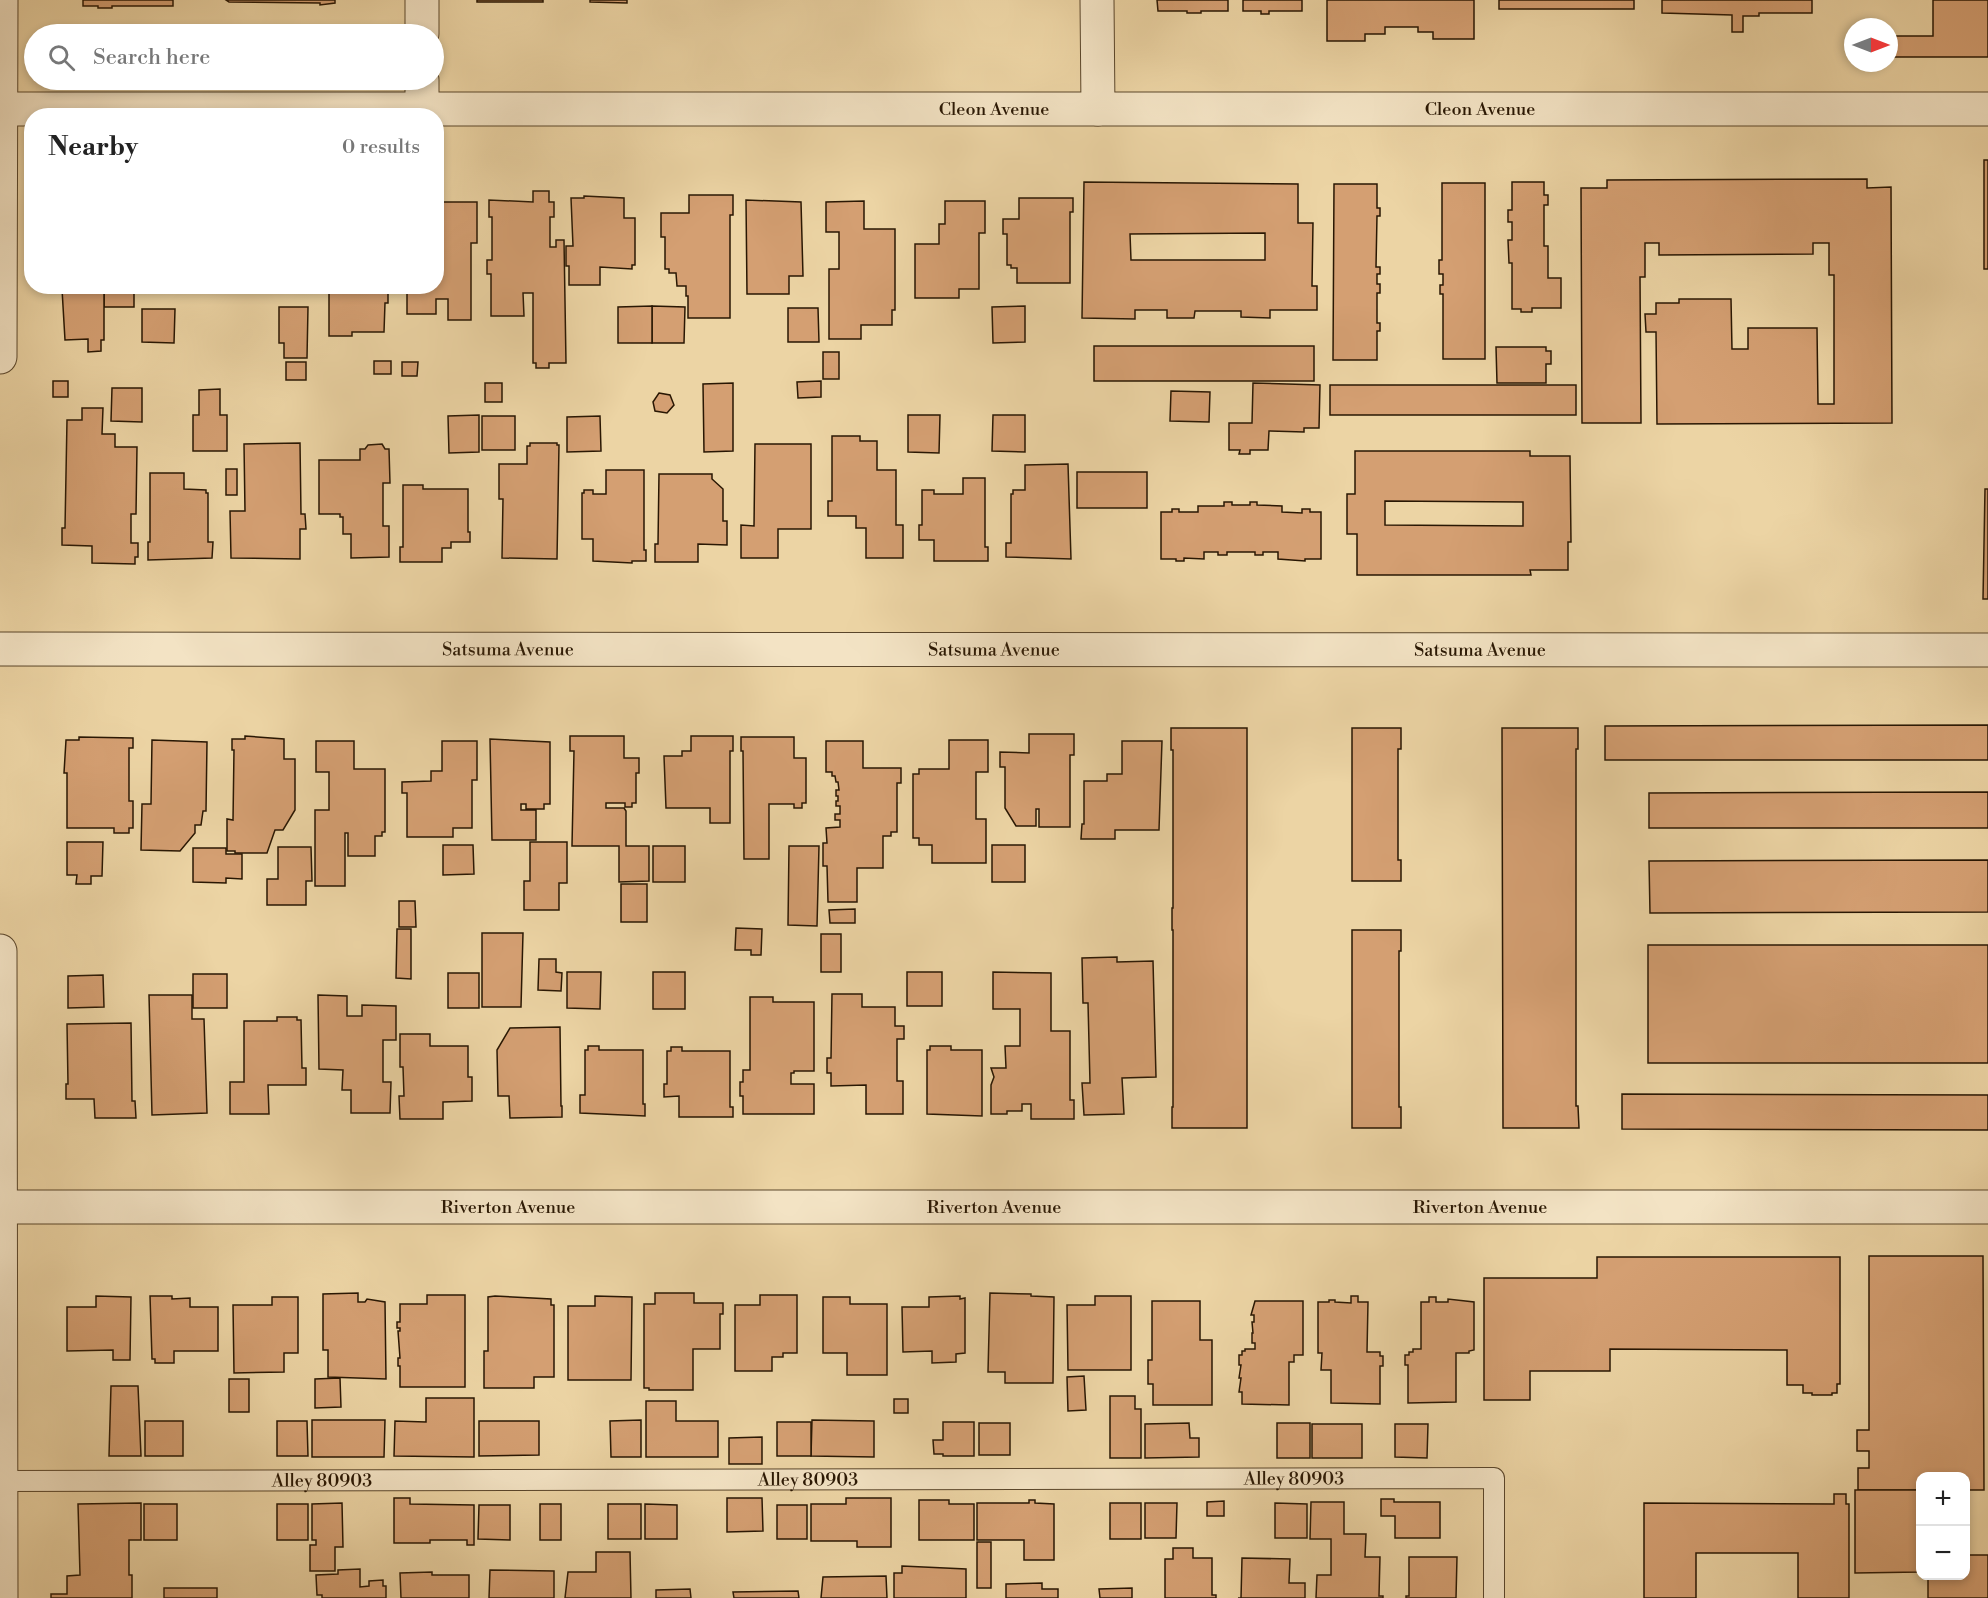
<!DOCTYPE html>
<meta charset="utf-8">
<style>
:root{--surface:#fff;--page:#f2f2f2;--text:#222;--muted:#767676;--line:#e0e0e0}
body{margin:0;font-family:"Libre Bodoni",serif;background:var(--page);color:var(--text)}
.controls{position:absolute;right:18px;bottom:18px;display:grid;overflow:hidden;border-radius:12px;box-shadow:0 3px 9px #0003}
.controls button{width:54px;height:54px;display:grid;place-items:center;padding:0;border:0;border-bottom:2px solid var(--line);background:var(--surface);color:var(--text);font:30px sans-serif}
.compass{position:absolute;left:1844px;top:18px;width:54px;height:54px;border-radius:50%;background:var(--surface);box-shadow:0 3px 9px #0003;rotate:90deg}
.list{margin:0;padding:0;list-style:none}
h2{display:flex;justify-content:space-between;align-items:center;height:78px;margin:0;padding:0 24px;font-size:26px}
h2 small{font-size:20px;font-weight:400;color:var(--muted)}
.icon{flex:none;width:33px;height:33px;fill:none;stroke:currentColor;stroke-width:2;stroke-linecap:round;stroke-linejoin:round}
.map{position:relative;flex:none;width:1988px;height:1598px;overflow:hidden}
.search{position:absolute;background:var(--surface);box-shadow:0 3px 9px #0003;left:24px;top:24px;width:420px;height:66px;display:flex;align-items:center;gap:15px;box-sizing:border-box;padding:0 21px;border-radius:33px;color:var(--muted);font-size:22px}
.panel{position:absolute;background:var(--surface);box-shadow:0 3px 9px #0003;left:24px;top:108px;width:420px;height:186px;border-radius:24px}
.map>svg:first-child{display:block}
.building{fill:#d49f72;stroke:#291703;stroke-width:1.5;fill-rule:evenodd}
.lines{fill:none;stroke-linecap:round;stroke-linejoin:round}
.service-casing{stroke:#5a462b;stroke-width:22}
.minor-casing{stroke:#5a462b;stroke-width:35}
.service{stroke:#f3e3c4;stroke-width:20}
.minor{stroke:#f3e3c4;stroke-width:33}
.labels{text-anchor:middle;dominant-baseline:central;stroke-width:4.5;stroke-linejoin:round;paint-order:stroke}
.street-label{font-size:18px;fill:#291703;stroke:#f3e3c4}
</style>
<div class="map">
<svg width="1988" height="1598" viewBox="0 0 1988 1598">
<rect width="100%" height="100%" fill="#ecd4a4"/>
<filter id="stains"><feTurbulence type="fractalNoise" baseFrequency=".00333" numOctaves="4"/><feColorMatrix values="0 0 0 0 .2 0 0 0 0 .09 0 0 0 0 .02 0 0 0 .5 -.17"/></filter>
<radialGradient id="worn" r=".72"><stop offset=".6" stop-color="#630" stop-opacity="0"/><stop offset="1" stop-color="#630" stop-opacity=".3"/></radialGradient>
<g class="building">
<polygon points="83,0 173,0 173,6 112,6 112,8 98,8 98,6 83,6"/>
<polygon points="226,0 335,0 335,3 320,5 320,3 229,2"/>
<rect x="477" y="0" width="66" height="2"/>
<polygon points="590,0 627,0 627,3 590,2"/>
<polygon points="1157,0 1228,0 1228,11 1201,11 1201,13 1187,13 1187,11 1158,11"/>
<polygon points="1243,0 1302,0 1302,11 1269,11 1269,14 1261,14 1261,11 1243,11"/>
<polygon points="1327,0 1474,0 1474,39 1433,39 1433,32 1418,32 1418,27 1385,27 1385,34 1365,34 1365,41 1327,41"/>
<rect x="1499" y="0" width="135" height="9"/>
<polygon points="1662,0 1812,0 1812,13 1759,13 1759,16 1743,16 1743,32 1732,32 1732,15 1662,13"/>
<polygon points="1933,0 1988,0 1988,57 1889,57 1889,36 1933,36"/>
<rect x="1984" y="160" width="4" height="109"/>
<polygon points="1867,179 1867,188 1891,187 1892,423 1657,424 1656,332 1646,332 1645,314 1656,314 1656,303 1679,303 1679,299 1731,299 1732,349 1748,349 1748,328 1817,328 1818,404 1834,404 1834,275 1829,275 1829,243 1813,243 1813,254 1659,255 1659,243 1645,243 1645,277 1640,277 1641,423 1582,423 1581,188 1607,188 1607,180"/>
<path d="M1084 182 1298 184V223H1313L1312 286H1317V310H1270V318L1241 317V311H1195L1194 318H1167V310H1135V319L1082 318ZM1265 233V260H1131L1130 234Z"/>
<polygon points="1512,182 1544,182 1544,195 1548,195 1548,205 1544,205 1544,246 1548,246 1548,278 1561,278 1561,308 1532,308 1532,312 1521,312 1521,309 1512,309 1512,263 1509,263 1508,240 1512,240 1512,222 1508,222 1508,210 1512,210"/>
<polygon points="1442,183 1485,183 1485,359 1443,359 1443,294 1440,294 1440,285 1443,285 1443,274 1439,274 1439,260 1442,260"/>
<polygon points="1334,184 1377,184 1377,208 1380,208 1380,216 1377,216 1376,267 1380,267 1380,274 1377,274 1377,284 1380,284 1380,293 1377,293 1377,323 1380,323 1380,331 1377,331 1377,360 1333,360"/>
<polygon points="533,191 549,191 549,202 554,202 554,217 550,217 550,247 556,247 556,240 564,240 566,363 549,363 549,368 536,368 536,363 533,363 533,293 523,293 524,316 491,316 491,274 487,274 487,260 492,260 492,217 489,217 489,200 533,202"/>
<polygon points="689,195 733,195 733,215 730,215 730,318 688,318 688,296 686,296 686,286 677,286 676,273 669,273 669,269 665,269 665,237 661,237 661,213 689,213"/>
<polygon points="584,196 624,198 624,218 635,218 635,265 632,265 632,269 600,267 600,285 569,285 569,266 566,266 566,246 573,246 571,198 584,198"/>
<polygon points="1019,198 1073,198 1073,212 1070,212 1070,283 1017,283 1017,268 1011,268 1011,265 1007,265 1007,234 1003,234 1003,219 1019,219"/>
<polygon points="746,200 801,202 803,276 789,276 789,294 747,294"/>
<polygon points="864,201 864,229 895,229 895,310 892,310 892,325 861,325 861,339 829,339 829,269 839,269 839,232 826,232 826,202"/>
<polygon points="945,201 985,201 985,233 979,233 979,289 959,289 959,298 915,298 915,244 939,244 939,224 945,224"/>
<polygon points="440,202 477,202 477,243 471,243 471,320 448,320 448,299 436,299 436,314 407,314 407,286 436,286 436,231 440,231"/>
<polygon points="62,286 134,287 134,307 104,307 104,289 62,289"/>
<polygon points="170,286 218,286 218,293 170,292"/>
<polygon points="329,286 386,286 386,290 388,290 388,303 385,303 384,332 352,332 352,336 329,336"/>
<polygon points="62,289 104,289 104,340 101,340 101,351 88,352 88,339 65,340"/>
<polygon points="652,306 685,307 684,343 652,343"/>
<polygon points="652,306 652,343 618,343 618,307"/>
<polygon points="1025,306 1025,342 993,343 992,307"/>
<polygon points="279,307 308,307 307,358 284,358 284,343 279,343"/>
<polygon points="788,308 818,308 819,342 788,342"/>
<polygon points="142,309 175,309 174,343 142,342"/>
<rect x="1094" y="346" width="220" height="35"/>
<polygon points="1496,347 1546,347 1546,351 1551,351 1551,364 1546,364 1546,383 1497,383"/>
<rect x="823" y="352" width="16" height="27"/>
<rect x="374" y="361" width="17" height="13"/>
<rect x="286" y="362" width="20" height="18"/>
<polygon points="402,362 418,362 417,376 402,376"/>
<rect x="53" y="381" width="15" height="16"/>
<polygon points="821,381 821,397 798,398 797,382"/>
<rect x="485" y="383" width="17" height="19"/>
<polygon points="733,383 733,451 704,452 703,384"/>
<polygon points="1253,383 1320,385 1319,428 1304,428 1304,432 1269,431 1268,450 1250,450 1250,454 1239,454 1240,450 1229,450 1229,423 1252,423"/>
<rect x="1330" y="385" width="246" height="30"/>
<polygon points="112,388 142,388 142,422 111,421"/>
<polygon points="220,389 220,415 227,415 227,451 193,451 193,415 199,415 199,390"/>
<polygon points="1171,391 1210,392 1209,422 1170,421"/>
<polygon points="659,393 670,395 674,405 667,413 655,411 653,402"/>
<polygon points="82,408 103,408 102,434 115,434 115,447 137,447 136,514 131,514 131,543 138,543 138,557 135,557 135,564 92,563 92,546 62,545 62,528 65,528 67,420 82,420"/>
<polygon points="479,415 479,452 449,453 448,416"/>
<polygon points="908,415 940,415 939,453 908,452"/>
<polygon points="993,415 1025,415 1025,452 992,451"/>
<rect x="482" y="416" width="33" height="34"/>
<polygon points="600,416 601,451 567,452 567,417"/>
<polygon points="832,436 860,436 860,441 877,441 877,470 896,470 896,525 903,525 903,558 866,558 866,528 856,528 856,516 828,516 828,501 832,501"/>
<polygon points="300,443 301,514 305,514 306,529 300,529 300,559 231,558 230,511 245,511 244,444"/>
<polygon points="530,443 557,443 557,445 559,445 557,559 502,558 503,499 499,499 499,464 527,464 527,446 530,446"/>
<polygon points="382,444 385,449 389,449 390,483 383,483 383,526 389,526 389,557 351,558 351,534 343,534 343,517 340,517 340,514 319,514 319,460 360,460 360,449 365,449 368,445"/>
<polygon points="755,444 811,444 811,529 778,529 778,558 741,558 741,525 754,526"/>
<path d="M1355 451H1530V456H1570L1571 542H1568V570H1530L1531 575H1357V534H1347V494H1355ZM1385 501 1523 502V526L1385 525Z"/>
<polygon points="1068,464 1071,559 1006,557 1006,543 1011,543 1011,494 1013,494 1013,490 1025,490 1025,465"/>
<rect x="226" y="469" width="11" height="26"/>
<polygon points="606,470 644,470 644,550 646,550 646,561 632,561 632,563 593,561 593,539 582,539 582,493 584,493 584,490 593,490 593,494 606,494"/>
<rect x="1077" y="472" width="70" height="36"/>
<polygon points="150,473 184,473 184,489 206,490 206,493 208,493 208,542 213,542 212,558 148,560 148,542 150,542"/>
<polygon points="659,474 712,474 712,479 723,489 723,521 727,521 727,545 698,544 698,562 655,562 655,544 658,544"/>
<polygon points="963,478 985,478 985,547 988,547 988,561 934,561 934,540 919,540 919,525 922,525 922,490 934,490 934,494 963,494"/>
<polygon points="403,485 423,485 423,489 468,489 468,532 470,532 470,542 451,542 451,548 442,548 442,562 400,562 400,547 403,547"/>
<polygon points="1985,489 1988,489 1988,599 1983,599"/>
<polygon points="1224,502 1232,502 1232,505 1250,505 1250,502 1257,502 1257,505 1282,506 1282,512 1302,513 1302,509 1310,509 1310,512 1321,512 1321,559 1305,559 1305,561 1278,559 1278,552 1263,552 1263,555 1255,555 1255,552 1227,552 1227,555 1218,555 1218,552 1204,552 1204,559 1184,558 1184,561 1176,561 1176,559 1161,559 1161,512 1172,512 1172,509 1179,509 1179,512 1198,512 1198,506 1224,506"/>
<polygon points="1988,725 1988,760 1605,760 1605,726"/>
<polygon points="1171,728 1247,728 1247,1128 1172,1128 1172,1107 1173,1107 1173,930 1172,930 1172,908 1173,908 1173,750 1171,750"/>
<polygon points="1352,728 1401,728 1401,749 1398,749 1398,860 1401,860 1401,881 1352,881"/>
<polygon points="1502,728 1578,728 1578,749 1576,749 1576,1106 1578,1106 1579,1128 1503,1128"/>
<polygon points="1029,734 1074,734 1074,755 1070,755 1070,827 1039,827 1039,809 1036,809 1036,826 1016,826 1005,808 1005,767 1000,767 1000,752 1029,753"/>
<polygon points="245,736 284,739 284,759 295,759 295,810 283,830 275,830 267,853 235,853 235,851 227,851 227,819 233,820 234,750 232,750 232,739 245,739"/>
<polygon points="570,736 624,736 624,758 639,758 639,773 636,773 636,803 632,803 632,807 625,807 625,803 606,803 606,808 624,808 626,811 626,846 649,846 649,881 619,882 619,846 572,846 574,751 570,751"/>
<polygon points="691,736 733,736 733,751 730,751 730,823 710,823 710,808 666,808 664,756 682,756 682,751 691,751"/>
<polygon points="79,737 133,738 133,748 129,748 129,801 133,801 133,828 129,828 129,833 114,833 114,828 67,828 67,773 64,773 66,740 79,740"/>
<polygon points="741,737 794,737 794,758 806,758 806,803 802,803 802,808 794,808 794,804 769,804 769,859 744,859 743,751 741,751"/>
<polygon points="490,739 550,742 550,804 544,804 544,809 526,809 526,804 521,804 521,810 536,810 536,840 492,840"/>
<polygon points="152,740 207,742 206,811 203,811 201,825 195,825 195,833 180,851 141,850 142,804 151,804"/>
<polygon points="949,740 988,740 988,772 976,772 976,819 986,819 986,863 932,863 932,845 919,845 919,838 913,838 913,774 919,774 919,769 949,769"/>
<polygon points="316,741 354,741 354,769 385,769 385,832 382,832 382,836 375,836 375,856 348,856 348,833 345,833 345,886 315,886 315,810 329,810 329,772 316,772"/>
<polygon points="442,741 477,741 477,780 472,780 472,828 453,828 453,837 407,837 407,793 402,793 402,782 431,781 431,771 442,771"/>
<polygon points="826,741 863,741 863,768 901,768 901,783 897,783 897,832 891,832 891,836 883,836 883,868 857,868 857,902 828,902 827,866 823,866 823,843 827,843 826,828 840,827 840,820 835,820 835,814 840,814 840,806 836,806 836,801 838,801 838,796 836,796 836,790 839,790 838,782 836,782 835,776 832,776 832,772 826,772"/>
<polygon points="1122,741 1162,741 1159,830 1115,830 1115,839 1081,839 1082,824 1084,824 1084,781 1107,781 1107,774 1122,774"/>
<polygon points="1988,792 1988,828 1649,828 1649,793"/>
<polygon points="67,842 103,842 102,876 91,876 91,884 76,884 77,875 67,875"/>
<polygon points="530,842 567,842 567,883 559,883 559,910 524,910 524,881 530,881"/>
<polygon points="443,845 473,845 474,874 443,875"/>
<rect x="992" y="845" width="33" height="37"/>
<rect x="653" y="846" width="32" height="36"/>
<polygon points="789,846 819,846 817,926 788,925"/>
<polygon points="278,847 311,847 312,881 306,881 306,905 267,905 267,879 278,879"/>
<polygon points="193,848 226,848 226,854 242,854 242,879 226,878 226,883 193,882"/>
<polygon points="1988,860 1988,912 1650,913 1649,861"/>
<rect x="621" y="884" width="26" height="38"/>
<polygon points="399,901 415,901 416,927 399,927"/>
<polygon points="855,909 855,923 830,923 829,910"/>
<polygon points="736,928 762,929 761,955 751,955 751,950 735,950"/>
<polygon points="397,929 411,929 411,979 396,978"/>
<polygon points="1352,930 1401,930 1401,951 1399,951 1399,1107 1401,1107 1401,1128 1352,1128"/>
<polygon points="482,933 523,933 521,1007 482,1007"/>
<rect x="821" y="934" width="20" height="38"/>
<rect x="1648" y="945" width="340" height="118"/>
<polygon points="1117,957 1117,962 1153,961 1156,1077 1122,1078 1124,1114 1084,1115 1082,1083 1090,1083 1088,1003 1083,1003 1082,958"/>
<polygon points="539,959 556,959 556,972 562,973 561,991 538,990"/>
<polygon points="567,972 601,972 600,1009 567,1008"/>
<rect x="653" y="972" width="32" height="37"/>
<rect x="907" y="972" width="35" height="34"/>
<polygon points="993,972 1051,973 1051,1031 1070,1031 1070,1100 1074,1100 1074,1119 1031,1119 1031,1104 1022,1104 1022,1111 1007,1111 1007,1114 991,1114 991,1085 994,1077 991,1068 1006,1068 1005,1046 1020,1046 1020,1009 993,1009"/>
<rect x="448" y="973" width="31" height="35"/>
<rect x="193" y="974" width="34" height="34"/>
<polygon points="103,975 104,1007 68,1008 68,976"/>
<polygon points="832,994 862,994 862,1007 895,1007 895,1026 904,1026 904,1039 897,1039 897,1081 903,1081 903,1114 866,1114 866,1085 831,1086 831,1073 827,1073 827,1058 831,1058"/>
<polygon points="149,995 192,995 192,1019 204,1019 207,1113 152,1115"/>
<polygon points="318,995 347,996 347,1016 362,1016 362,1005 396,1006 396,1040 383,1040 383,1082 391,1082 390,1113 351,1113 351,1090 342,1090 343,1070 319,1069"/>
<polygon points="750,997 773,997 773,1002 814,1002 814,1071 794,1071 794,1073 791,1073 791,1084 814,1084 814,1114 743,1114 743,1096 740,1096 740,1082 743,1082 743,1070 750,1070"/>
<polygon points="277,1017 297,1017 297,1020 301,1020 302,1068 306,1068 306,1085 268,1085 269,1114 230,1114 230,1082 244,1082 244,1021 277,1021"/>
<polygon points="131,1023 132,1101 135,1101 136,1118 95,1118 94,1099 66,1099 66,1084 68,1084 67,1024"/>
<polygon points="560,1027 561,1106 562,1106 562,1117 510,1118 509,1096 498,1096 497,1050 510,1028"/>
<polygon points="400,1034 430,1034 430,1046 468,1046 468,1077 472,1077 472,1101 443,1102 443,1119 400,1119 399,1096 404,1096 403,1067 400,1067"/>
<polygon points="588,1046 599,1046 599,1050 643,1050 643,1104 645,1104 645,1116 580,1113 580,1095 585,1095 585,1050 588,1050"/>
<polygon points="930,1046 951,1046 951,1050 982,1050 982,1116 927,1114 927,1050 930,1050"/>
<polygon points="671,1047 682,1047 682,1051 730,1051 730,1107 733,1107 733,1117 679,1117 679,1096 664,1097 664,1084 667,1084 667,1051 671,1051"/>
<polygon points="1622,1094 1988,1095 1988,1130 1622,1129"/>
<polygon points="1869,1256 1983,1256 1984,1490 1966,1490 1966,1476 1920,1476 1920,1490 1858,1490 1858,1468 1869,1468 1869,1451 1857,1451 1857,1430 1869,1430"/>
<polygon points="1597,1257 1840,1257 1840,1384 1837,1384 1837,1393 1832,1393 1832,1395 1812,1395 1812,1393 1803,1393 1803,1385 1787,1385 1787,1350 1610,1349 1610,1371 1530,1371 1530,1400 1484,1400 1484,1278 1597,1278"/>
<polygon points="358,1293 358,1302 365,1302 367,1299 385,1302 386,1379 328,1377 328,1350 323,1350 323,1294"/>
<polygon points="655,1293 694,1293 694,1303 723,1303 723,1314 720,1314 720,1349 693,1349 693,1390 649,1390 649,1388 644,1388 644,1304 655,1304"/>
<polygon points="990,1293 1031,1294 1031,1296 1054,1297 1053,1383 1005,1383 1005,1372 988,1372"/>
<polygon points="427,1295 465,1295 465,1387 400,1387 400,1366 398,1366 398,1358 400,1358 398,1331 400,1331 400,1328 397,1328 397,1322 400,1322 400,1304 427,1304"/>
<polygon points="760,1295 797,1295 797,1353 783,1353 783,1357 772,1357 772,1371 735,1371 735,1305 760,1305"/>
<polygon points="96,1296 131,1297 130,1360 113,1360 113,1350 67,1351 67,1307 96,1307"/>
<polygon points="150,1296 172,1296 172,1299 190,1298 190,1307 218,1307 218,1351 174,1351 174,1363 155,1363 155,1359 152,1359"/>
<polygon points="495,1296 551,1299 551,1305 554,1305 554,1377 534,1377 534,1388 484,1388 484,1351 488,1351 488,1297"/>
<polygon points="595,1296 632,1297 631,1380 568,1380 568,1306 595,1306"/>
<polygon points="960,1296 960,1299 965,1298 965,1353 956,1354 956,1362 932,1363 932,1351 903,1352 902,1307 929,1307 929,1297"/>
<polygon points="1095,1296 1131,1296 1131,1370 1068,1370 1067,1305 1095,1305"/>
<polygon points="1351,1296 1358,1296 1358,1302 1368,1302 1367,1352 1380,1352 1380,1356 1383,1356 1383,1366 1380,1366 1380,1404 1331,1403 1331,1370 1321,1370 1322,1353 1318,1353 1318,1302 1329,1302 1329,1300 1335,1300 1335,1302 1351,1303"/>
<polygon points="272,1297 298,1297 298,1353 284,1353 284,1372 234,1373 233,1305 272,1305"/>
<polygon points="823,1297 850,1297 850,1304 887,1304 887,1375 847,1375 847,1353 823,1353"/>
<polygon points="1429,1297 1436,1297 1436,1302 1448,1302 1448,1299 1474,1302 1474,1350 1469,1351 1469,1353 1456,1353 1456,1402 1408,1403 1408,1365 1405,1365 1405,1355 1409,1355 1409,1352 1413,1352 1413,1349 1421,1349 1421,1302 1429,1302"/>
<polygon points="1152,1301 1200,1301 1200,1340 1212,1340 1212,1405 1153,1405 1153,1384 1148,1384 1148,1360 1152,1360"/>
<polygon points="1255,1301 1303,1301 1303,1355 1294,1355 1294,1362 1289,1362 1289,1405 1242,1404 1242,1392 1239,1392 1241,1378 1239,1378 1241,1365 1239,1365 1239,1355 1242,1355 1242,1351 1245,1351 1245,1349 1255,1349 1255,1343 1252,1343 1252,1333 1253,1333 1252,1322 1254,1322 1254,1315 1251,1315"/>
<polygon points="1084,1376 1086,1410 1068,1411 1067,1377"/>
<polygon points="340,1378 341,1407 315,1408 315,1379"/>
<rect x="229" y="1379" width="20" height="33"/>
<polygon points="111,1386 138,1386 141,1456 109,1456"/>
<polygon points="1110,1396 1135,1396 1135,1409 1141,1409 1141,1458 1110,1458"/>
<polygon points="426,1398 474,1398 474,1457 394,1456 395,1421 426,1422"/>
<rect x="894" y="1399" width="14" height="14"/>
<polygon points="646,1401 676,1401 676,1421 718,1421 718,1457 646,1457"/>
<polygon points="312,1420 385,1420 384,1457 312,1457"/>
<polygon points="641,1420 641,1457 611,1457 610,1421"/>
<polygon points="812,1420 874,1421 874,1457 811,1456"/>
<rect x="145" y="1421" width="38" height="35"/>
<polygon points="277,1421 307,1421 308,1456 277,1456"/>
<polygon points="479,1421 539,1421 539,1455 479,1456"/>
<rect x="777" y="1422" width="34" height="34"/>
<polygon points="943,1422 974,1422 974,1456 943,1456 943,1454 934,1454 933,1440 943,1440"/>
<rect x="979" y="1423" width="31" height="32"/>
<polygon points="1189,1423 1190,1438 1199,1438 1199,1457 1145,1458 1145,1424"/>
<rect x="1277" y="1423" width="33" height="35"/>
<rect x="1312" y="1424" width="50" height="34"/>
<polygon points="1395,1424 1428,1424 1427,1458 1395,1457"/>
<polygon points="762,1437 762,1464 729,1464 729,1438"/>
<polygon points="1855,1490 1920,1490 1920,1572 1855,1573"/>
<polygon points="1834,1494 1846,1494 1846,1504 1849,1504 1849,1598 1798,1598 1798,1553 1696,1553 1696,1598 1644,1598 1644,1503 1834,1504"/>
<polygon points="394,1498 410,1498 410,1504 474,1505 474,1545 467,1545 467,1540 430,1540 430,1543 394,1543"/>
<polygon points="727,1498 762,1498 763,1531 727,1532"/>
<polygon points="846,1498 891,1498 891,1547 857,1547 857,1541 811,1541 811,1504 846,1504"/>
<polygon points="1381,1499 1394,1499 1394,1502 1440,1502 1440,1538 1395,1538 1395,1516 1381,1516"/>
<polygon points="919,1500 949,1500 949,1504 974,1504 974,1540 919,1540"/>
<polygon points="1029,1500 1035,1500 1035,1503 1054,1504 1054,1560 1024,1560 1024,1540 977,1540 977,1503 1029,1503"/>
<polygon points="1224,1501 1224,1516 1207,1516 1207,1502"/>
<polygon points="1311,1502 1344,1502 1344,1534 1366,1534 1365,1557 1380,1557 1379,1596 1383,1596 1383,1598 1316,1598 1317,1575 1331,1575 1331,1539 1310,1539"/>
<polygon points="141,1503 141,1540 129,1540 129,1575 132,1575 132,1598 51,1598 51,1594 67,1594 67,1576 80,1575 78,1504"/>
<polygon points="342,1503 343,1547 335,1547 335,1571 310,1571 310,1545 316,1545 316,1540 312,1540 312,1504"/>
<rect x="1110" y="1503" width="31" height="36"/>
<polygon points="1145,1503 1177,1503 1176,1538 1145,1538"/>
<polygon points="1275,1503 1307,1504 1307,1538 1275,1538"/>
<rect x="144" y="1504" width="33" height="36"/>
<rect x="277" y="1504" width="31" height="36"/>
<rect x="540" y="1504" width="21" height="36"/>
<rect x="608" y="1504" width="33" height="35"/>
<polygon points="645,1504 677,1505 677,1539 645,1539"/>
<polygon points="479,1505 510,1505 510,1540 478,1539"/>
<rect x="777" y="1505" width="30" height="34"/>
<rect x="977" y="1542" width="14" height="46"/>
<polygon points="1173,1548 1193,1548 1193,1558 1212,1558 1212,1595 1216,1595 1216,1598 1165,1598 1165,1559 1173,1559"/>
<polygon points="596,1552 630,1552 631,1598 565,1598 568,1572 596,1572"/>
<polygon points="1966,1555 1988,1555 1988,1598 1928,1598 1928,1576 1966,1576"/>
<polygon points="1409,1557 1457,1557 1456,1598 1406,1598 1406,1596 1409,1596"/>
<polygon points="1242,1558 1290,1559 1289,1583 1305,1583 1305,1598 1238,1598 1241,1598"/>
<polygon points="902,1566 966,1569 966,1598 894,1598 894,1573 902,1573"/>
<polygon points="360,1569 360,1587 369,1586 369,1581 383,1580 383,1586 386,1586 386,1598 322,1598 322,1595 317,1595 316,1575 338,1574 338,1570"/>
<polygon points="490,1570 554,1571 554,1598 489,1598"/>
<polygon points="432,1572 432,1575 469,1575 469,1598 401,1598 400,1573"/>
<polygon points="886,1576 887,1598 821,1598 823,1577"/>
<polygon points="1042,1583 1042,1589 1058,1589 1058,1598 1006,1598 1006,1584"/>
<rect x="164" y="1588" width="53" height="10"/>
<polygon points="1132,1588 1132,1598 1100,1598 1099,1589"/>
<polygon points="690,1589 691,1598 656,1598 656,1590"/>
<polygon points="798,1591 799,1598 734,1598 733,1592"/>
</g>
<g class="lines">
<g class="service-casing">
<g id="service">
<path id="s1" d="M1 1481 1494 1478V1598"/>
</g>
</g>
<g class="minor-casing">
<g id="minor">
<polyline points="1097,0 1098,109"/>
<polyline points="422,34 422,0"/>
<polyline points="422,108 422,80"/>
<path id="s2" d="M0 109H1988"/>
<polyline points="0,357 1,0"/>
<path id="s3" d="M0 649 1988 650"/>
<polyline points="0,951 1,1598"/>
<path id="s4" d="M0 1207H1988"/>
</g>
</g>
<use href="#service" class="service"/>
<use href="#minor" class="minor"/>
</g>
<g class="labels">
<g class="street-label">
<text stroke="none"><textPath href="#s2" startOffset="994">Cleon Avenue</textPath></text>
<text stroke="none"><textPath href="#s2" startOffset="1480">Cleon Avenue</textPath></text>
<text stroke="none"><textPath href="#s3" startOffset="508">Satsuma Avenue</textPath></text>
<text stroke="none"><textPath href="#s3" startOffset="994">Satsuma Avenue</textPath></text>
<text stroke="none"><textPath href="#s3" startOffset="1480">Satsuma Avenue</textPath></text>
<text stroke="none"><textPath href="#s4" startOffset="994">Riverton Avenue</textPath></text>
<text stroke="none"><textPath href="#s4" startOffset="508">Riverton Avenue</textPath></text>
<text stroke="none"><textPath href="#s4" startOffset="1480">Riverton Avenue</textPath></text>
<text stroke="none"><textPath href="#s1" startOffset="1293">Alley 80903</textPath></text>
<text stroke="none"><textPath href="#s1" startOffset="807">Alley 80903</textPath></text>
<text stroke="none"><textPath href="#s1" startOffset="321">Alley 80903</textPath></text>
</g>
</g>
<rect width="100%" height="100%" filter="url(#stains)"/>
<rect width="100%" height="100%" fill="url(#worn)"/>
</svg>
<div class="controls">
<button>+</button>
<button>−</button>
</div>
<svg class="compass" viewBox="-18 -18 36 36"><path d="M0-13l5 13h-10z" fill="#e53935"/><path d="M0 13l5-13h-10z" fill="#767676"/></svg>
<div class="search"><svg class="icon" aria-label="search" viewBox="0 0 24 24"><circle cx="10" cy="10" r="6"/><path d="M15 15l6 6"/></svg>Search here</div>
<section class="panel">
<h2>Nearby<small>0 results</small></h2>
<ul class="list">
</ul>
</section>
</div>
